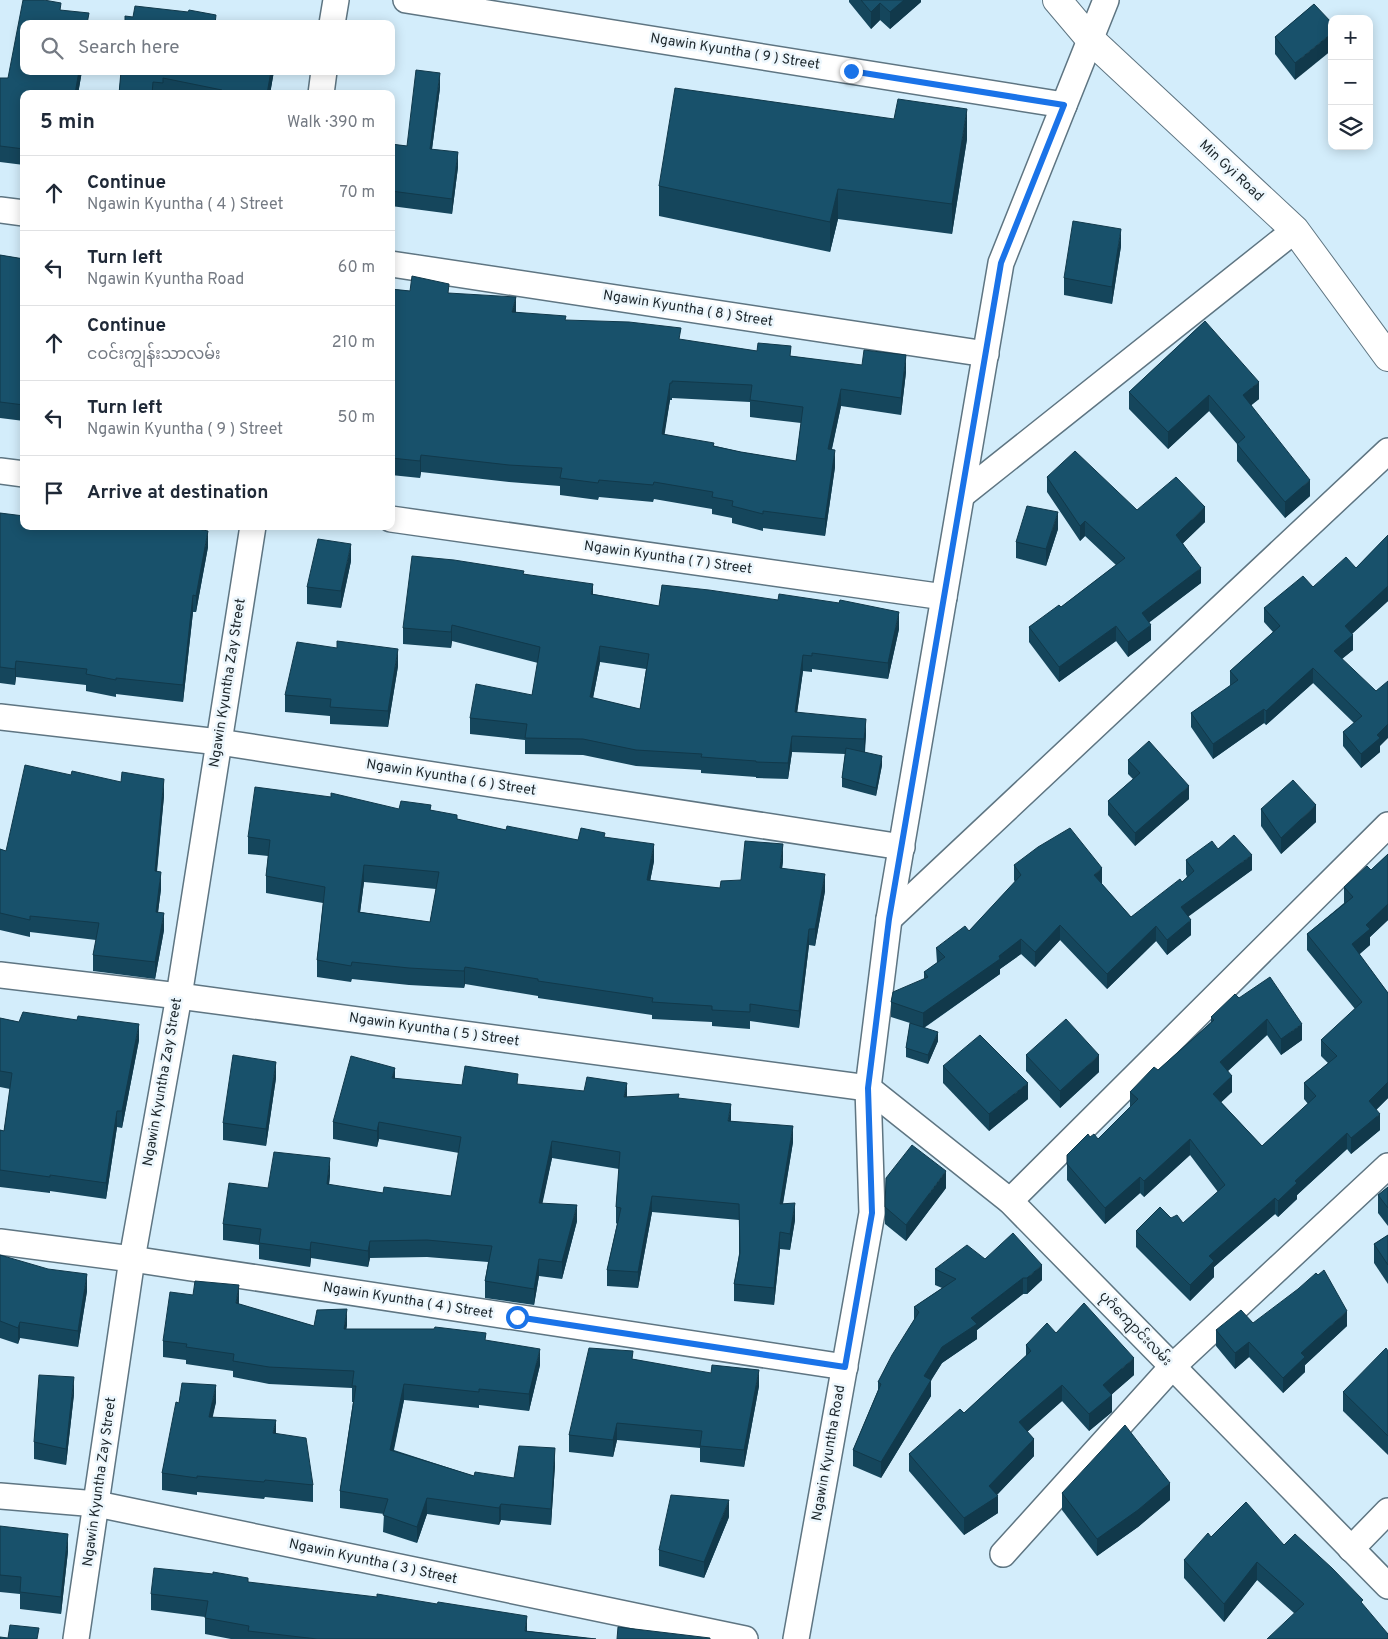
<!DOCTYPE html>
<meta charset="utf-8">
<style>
:root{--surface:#fff;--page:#f2f2f3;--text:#1f2937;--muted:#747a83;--line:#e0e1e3}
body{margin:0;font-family:Overpass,"Noto Sans Myanmar",sans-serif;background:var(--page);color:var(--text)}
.controls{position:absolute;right:15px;top:15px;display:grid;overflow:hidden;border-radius:10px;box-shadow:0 2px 12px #0003}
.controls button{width:45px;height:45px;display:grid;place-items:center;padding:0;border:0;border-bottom:1px solid var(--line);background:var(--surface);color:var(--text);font:25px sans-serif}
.stop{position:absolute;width:15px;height:15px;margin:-11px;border:4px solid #1a73e8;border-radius:50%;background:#fff}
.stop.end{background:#1a73e8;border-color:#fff;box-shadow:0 1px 5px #0008}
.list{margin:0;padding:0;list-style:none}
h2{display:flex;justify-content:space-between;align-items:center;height:65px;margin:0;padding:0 20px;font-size:21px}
h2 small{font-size:16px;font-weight:400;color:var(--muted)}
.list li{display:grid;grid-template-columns:32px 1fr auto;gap:15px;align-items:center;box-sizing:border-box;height:75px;padding:0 20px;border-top:1px solid var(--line)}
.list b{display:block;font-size:19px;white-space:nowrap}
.list p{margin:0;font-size:16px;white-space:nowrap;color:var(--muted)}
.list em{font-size:16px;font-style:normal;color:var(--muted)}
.icon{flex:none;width:28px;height:28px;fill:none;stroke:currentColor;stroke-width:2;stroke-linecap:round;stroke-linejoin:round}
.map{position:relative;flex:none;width:1388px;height:1639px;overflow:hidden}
.search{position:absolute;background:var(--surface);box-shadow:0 2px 12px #0003;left:20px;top:20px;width:375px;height:55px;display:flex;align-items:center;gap:12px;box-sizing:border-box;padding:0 18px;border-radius:10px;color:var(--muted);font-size:19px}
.panel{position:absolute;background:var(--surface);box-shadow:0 2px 12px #0003;left:20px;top:90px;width:375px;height:440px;border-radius:10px}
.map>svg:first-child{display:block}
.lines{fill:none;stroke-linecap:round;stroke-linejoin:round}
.minor-casing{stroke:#5e7582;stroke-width:28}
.secondary-casing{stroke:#5e7582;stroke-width:30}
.minor{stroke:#fff;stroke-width:25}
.secondary{stroke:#fff;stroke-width:28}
.wall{fill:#15465c;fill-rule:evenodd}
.shaded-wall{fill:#11394b}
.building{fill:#18516b;stroke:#11394b;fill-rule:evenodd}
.route{stroke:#1a73e8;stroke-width:6}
.labels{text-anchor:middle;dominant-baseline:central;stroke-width:5;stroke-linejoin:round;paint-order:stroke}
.street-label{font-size:14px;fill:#1c262b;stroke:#edf7fd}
</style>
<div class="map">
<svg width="1388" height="1639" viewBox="0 0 1388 1639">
<rect width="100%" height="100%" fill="#d3edfb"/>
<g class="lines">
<g class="minor-casing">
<g id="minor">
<polyline points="406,0 1064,105"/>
<polyline points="332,24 336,0"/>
<polyline points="321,94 324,71"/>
<polyline points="0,210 24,213"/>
<polyline points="391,264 986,354"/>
<polyline points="0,471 24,474"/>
<polyline points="962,495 1295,230"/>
<polyline points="391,519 944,597"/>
<polyline points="0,717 219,742 902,847"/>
<polyline points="889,919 1388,451"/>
<polyline points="0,975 179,996 868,1088"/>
<polyline points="868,1088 1010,1201 1388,1586"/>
<polyline points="1010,1201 1388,825"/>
<polyline points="0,1242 132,1259 845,1367"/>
<polyline points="0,1496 97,1504 745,1639"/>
<polyline points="1351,1549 1388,1511"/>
<polyline points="1003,1554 1172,1367 1388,1166"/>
<polyline points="76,1639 132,1259 179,996 253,526"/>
<polyline points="796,1639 872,1213 868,1088 889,919 1001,263 1106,0"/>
</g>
</g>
<g class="secondary-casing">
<polyline id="secondary" points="1057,0 1090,39 1295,230 1388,357"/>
</g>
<use href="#minor" class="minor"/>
<use href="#secondary" class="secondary"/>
</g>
<g class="wall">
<polygon points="849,0 921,0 921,2 890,29 880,20 871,29 849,2"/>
<polygon points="1314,4 1295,80 1275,54 1275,37"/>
<polygon points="61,10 89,24 24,71 82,71 78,94 24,94 24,165 0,162 0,78 8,78"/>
<polygon points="121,71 274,71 270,94 119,94"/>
<polygon points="440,88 432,149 458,167 452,214 391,206 391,144 407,146"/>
<polygon points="967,139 952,234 838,219 830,252 659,216 659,186"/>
<polygon points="1121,246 1112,304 1064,295 1064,278"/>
<polygon points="0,255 24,259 24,421 0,418"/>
<path d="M391 289 410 291 449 293 516 312 681 340 791 356 906 372 901 415 841 406 832 449 835 467 825 536 763 528V531L732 523V518L712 514V509L654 499 653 502 599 497 598 500 560 495V486L509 482 421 472 420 478 391 475ZM672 398 750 402V417L801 423 796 461 741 452 664 434 670 400H672Z"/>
<polygon points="1205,321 1259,399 1251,405 1310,496 1285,518 1237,461 1237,444 1209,411 1168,449 1129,409 1129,392"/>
<polygon points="1047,477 1137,510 1205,522 1183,543 1201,583 1149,622 1151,640 1128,657 1116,641 1059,682 1029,642 1029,627 1061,607 1116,565 1085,536 1080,541 1047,492"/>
<polygon points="0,513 208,547 196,612 193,612 183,702 116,694 116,697 86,691 86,685 16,677 15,685 0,683"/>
<polygon points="1058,529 1046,566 1016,558 1016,542"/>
<polygon points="1388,535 1388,601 1352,634 1353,650 1342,659 1380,746 1380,752 1361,768 1343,746 1343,732 1354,723 1313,683 1266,725 1264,723 1213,759 1191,727 1191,713 1230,686 1230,671 1273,632 1264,622 1264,608 1313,587 1356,568"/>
<polygon points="351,561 341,608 307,604 307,587"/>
<path d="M524 574 593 594 659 606 899 629 888 679 812 669V672L803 671 797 712 866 735 865 752 882 765 876 796 842 787V778L845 754 792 752 788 779 756 778V777L701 773V770L636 766 583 755 525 754V740L470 734V718L532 695 538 663 452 641 451 648 403 644V628ZM600 662 646 669 640 709 593 698Z"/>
<polygon points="398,666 388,727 330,724 330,716 285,712 285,695"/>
<polygon points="1128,760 1189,799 1135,846 1108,815 1108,801 1133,779 1128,774"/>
<polygon points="164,796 157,872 161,889 158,912 164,930 155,979 93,971 93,955 96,940 30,932 30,937 0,930 0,849 6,851"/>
<polygon points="1261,809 1316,822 1281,854 1261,826"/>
<path d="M431 810 457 819 506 830 578 840 605 837 654 861 650 881 720 888 741 880 783 861 782 868 825 891 815 946 809 945 799 1028 750 1021V1029L712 1026V1022L652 1019V1015L538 998V996L465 984 464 988 409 985 352 979 351 982 317 977V960L323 903 266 893V876L268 856 248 854V837ZM364 882 436 889 430 922 360 912Z"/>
<polygon points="1218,849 1252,870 1188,916 1191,935 1167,955 1156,941 1107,989 1060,940 1035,967 1021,954 1000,969 1000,974 924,1028 938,1041 928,1064 906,1057 906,1048 910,1023 891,1017 891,1002 924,979 924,972 937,963 936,948 969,931 1015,882 1014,880 1014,865 1102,883 1101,883 1131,917 1182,882 1187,877 1186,874 1186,860"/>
<polygon points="1388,854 1388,920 1370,937 1370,945 1359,954 1388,993 1388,1098 1376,1110 1380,1130 1351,1154 1347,1149 1297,1195 1297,1199 1278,1217 1275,1214 1214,1267 1214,1277 1190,1301 1136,1247 1136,1231 1171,1218 1183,1223 1218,1192 1190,1155 1144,1197 1140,1193 1105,1224 1067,1180 1067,1155 1090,1137 1098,1139 1130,1107 1130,1092 1158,1070 1211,1022 1211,1017 1239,998 1302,1040 1281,1055 1267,1035 1228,1071 1232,1092 1221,1102 1262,1146 1308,1104 1304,1099 1304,1083 1328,1063 1321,1056 1321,1040 1355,1009 1307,950 1307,934 1344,903 1344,887 1371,870"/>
<polygon points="0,1018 19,1022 139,1040 122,1128 117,1127 106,1199 50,1191 50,1193 0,1187 0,1130 4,1131 10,1089 0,1087"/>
<polygon points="1026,1055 1099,1072 1060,1108 1026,1071"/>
<polygon points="943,1066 1028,1099 989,1131 943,1083"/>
<polygon points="276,1078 266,1146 223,1140 223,1123"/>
<polygon points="395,1079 462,1085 518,1085 627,1097 679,1099 731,1121 793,1142 783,1204 795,1220 790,1250 780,1249 774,1305 734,1301 734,1284 739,1254 739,1220 652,1212 638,1288 607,1286 607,1270 617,1224 616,1223 616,1207 619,1169 552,1158 542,1203 577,1221 562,1279 539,1276 534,1305 485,1298 485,1281 488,1262 427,1257 370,1258 368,1267 311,1258 310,1267 259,1259 259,1245 223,1240 223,1224 268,1188 330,1175 329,1185 383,1193 451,1196 459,1153 379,1139 377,1147 333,1139 333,1122"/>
<polygon points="1388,1187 1388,1226 1378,1213 1378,1195"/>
<polygon points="946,1188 906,1241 885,1224 885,1207"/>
<polygon points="1388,1235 1388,1284 1374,1263 1374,1244"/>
<polygon points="0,1255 87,1291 78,1347 20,1338 18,1344 0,1338"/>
<polygon points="985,1259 1042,1280 1027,1294 1023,1294 977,1330 977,1339 942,1363 931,1380 931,1396 881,1478 853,1466 853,1450 878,1390 878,1382 914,1320 914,1307 942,1288 935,1285 935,1269"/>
<polygon points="239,1302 239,1304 314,1326 347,1325 346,1329 486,1341 540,1365 529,1411 479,1405 479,1408 404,1400 394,1450 474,1476 514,1478 555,1465 551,1525 501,1520 499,1525 427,1514 417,1543 383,1532 384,1514 340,1508 340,1491 353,1402 352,1402 352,1388 269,1384 233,1377 233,1371 186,1364 186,1360 163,1357 163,1341"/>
<polygon points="1253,1323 1347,1326 1305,1365 1305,1372 1283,1393 1249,1357 1235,1369 1216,1346 1216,1330"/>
<polygon points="1056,1333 1134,1375 1112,1394 1112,1412 1089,1431 1062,1401 1027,1432 1034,1456 997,1495 998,1513 964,1535 909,1471 909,1454 964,1413 1026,1356 1026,1345"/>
<polygon points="1388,1351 1388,1455 1343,1411 1343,1392"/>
<polygon points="633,1359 759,1386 744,1467 700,1462 700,1448 617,1440 613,1457 569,1452 569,1435"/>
<polygon points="74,1394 66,1465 34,1459 34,1442"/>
<polygon points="216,1402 212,1417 276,1433 313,1485 313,1502 265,1497 264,1499 197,1492 197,1495 162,1490 162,1473 179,1403"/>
<polygon points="1062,1493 1170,1500 1138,1527 1097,1556 1062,1510"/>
<polygon points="729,1517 704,1578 659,1566 659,1550"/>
<polygon points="0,1526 68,1551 61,1614 20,1609 20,1594 0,1592"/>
<polygon points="1211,1537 1284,1545 1363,1605 1294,1613 1257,1580 1224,1622 1184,1578 1184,1560"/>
<polygon points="248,1582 527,1631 596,1639 231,1639 205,1634 205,1617 151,1610 151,1594"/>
</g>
<g class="shaded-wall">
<polygon points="904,0 921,0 921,2 890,29 890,12"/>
<polygon points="880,3 880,20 871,29 871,12"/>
<polygon points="1332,33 1332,50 1295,80 1295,63"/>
<polygon points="79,71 82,71 78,94 75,94"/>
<polygon points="271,71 274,71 270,94 267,94"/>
<polygon points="440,73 440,88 430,164 430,149"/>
<polygon points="967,109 967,139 952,234 952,204"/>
<polygon points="458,152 458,167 452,214 452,199"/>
<polygon points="838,189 838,219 830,252 830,222"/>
<polygon points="1121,229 1121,246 1112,304 1112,287"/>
<polygon points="516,297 516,314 512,312"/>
<polygon points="906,355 906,372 901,415 901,398"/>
<polygon points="1259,382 1259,399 1243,412 1243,395"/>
<polygon points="670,383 670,400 662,451 662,434"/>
<polygon points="841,389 841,406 828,466 828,449"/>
<polygon points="1209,395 1209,411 1168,449 1168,432"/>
<polygon points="835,450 835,467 825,536 825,519"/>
<polygon points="421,455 421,472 420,478 420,461"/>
<polygon points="1310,480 1310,496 1285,518 1285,502"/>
<polygon points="1205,507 1205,522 1176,550 1176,535"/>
<polygon points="1058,512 1058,529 1046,566 1046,549"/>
<polygon points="1085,521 1085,536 1080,541 1080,526"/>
<polygon points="208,531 208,547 196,612 196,596"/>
<polygon points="351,544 351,561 341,608 341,591"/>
<polygon points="1201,568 1201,583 1142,628 1142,613"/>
<polygon points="593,584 593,600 591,594"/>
<polygon points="1388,586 1388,601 1345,640 1345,626"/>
<polygon points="193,595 193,612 183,702 183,685"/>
<polygon points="899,612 899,629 888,679 888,663"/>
<polygon points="452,625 452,641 451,648 451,632"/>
<polygon points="1151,625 1151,640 1128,657 1128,642"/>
<polygon points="1116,626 1116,641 1059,682 1059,667"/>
<polygon points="1353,635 1353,650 1334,665 1334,651"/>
<polygon points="600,646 600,662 590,713 590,697"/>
<polygon points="398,649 398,666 388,727 388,711"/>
<polygon points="803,655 803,671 795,728 795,712"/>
<polygon points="16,661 16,677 15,685 15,669"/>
<polygon points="1313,668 1313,683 1266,725 1266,711"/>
<polygon points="1264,709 1264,723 1213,759 1213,744"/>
<polygon points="866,719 866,735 864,755 864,739"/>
<polygon points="1388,724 1388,738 1380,746 1380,752 1361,768 1361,754 1377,735"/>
<polygon points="792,736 792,752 788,779 788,763"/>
<polygon points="882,756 882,765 876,796 876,788"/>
<polygon points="164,779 164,796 155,888 155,871"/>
<polygon points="1189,786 1189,799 1135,846 1135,833"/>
<polygon points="1316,805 1316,822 1281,854 1281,838"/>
<polygon points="654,844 654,861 647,897 647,880"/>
<polygon points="783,844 783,861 780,885 780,868"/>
<polygon points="1252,855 1252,870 1181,922 1181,907"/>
<polygon points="364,865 364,882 358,928 358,912"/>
<polygon points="1102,868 1102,883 1094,890 1094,875"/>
<polygon points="161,872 161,889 156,928 156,912"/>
<polygon points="825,874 825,891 815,946 815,929"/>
<polygon points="1388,904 1388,920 1370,937 1370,945 1352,961 1352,944 1366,925"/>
<polygon points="164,913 164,930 155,979 155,962"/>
<polygon points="1191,920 1191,935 1167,955 1167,940"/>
<polygon points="1060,925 1060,940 1035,967 1035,952"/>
<polygon points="1156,926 1156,941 1107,989 1107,974"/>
<polygon points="809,929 809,945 799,1028 799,1011"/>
<polygon points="1021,939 1021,954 1000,969 1000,974 923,1028 923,1013"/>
<polygon points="465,967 465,984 464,988 464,971"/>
<polygon points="1267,1019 1267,1035 1220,1078 1220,1062"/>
<polygon points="139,1024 139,1040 122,1128 122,1111"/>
<polygon points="1302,1024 1302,1040 1281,1055 1281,1039"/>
<polygon points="938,1032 938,1041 928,1064 928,1055"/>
<polygon points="1099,1055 1099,1072 1060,1108 1060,1091"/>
<polygon points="276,1062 276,1078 266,1146 266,1129"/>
<polygon points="395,1068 395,1084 392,1078"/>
<polygon points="1232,1076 1232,1092 1213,1110 1213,1094"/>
<polygon points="1388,1082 1388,1098 1369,1117 1369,1101"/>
<polygon points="627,1083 627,1100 624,1097"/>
<polygon points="1028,1083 1028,1099 989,1131 989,1114"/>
<polygon points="731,1104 731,1120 728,1137 728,1121"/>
<polygon points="117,1111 117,1127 106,1199 106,1183"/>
<polygon points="1380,1114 1380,1130 1351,1154 1351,1138"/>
<polygon points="379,1122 379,1139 377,1147 377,1131"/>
<polygon points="793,1126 793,1142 780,1220 780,1204"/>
<polygon points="1347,1133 1347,1149 1297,1195 1297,1199 1278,1217 1278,1201 1295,1181"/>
<polygon points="1190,1139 1190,1155 1144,1197 1144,1181"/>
<polygon points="552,1141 552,1158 539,1220 539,1203"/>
<polygon points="330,1158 330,1175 327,1201 327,1184"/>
<polygon points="946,1171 946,1188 906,1241 906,1225"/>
<polygon points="1140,1177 1140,1193 1105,1224 1105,1208"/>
<polygon points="652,1196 652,1212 638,1288 638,1272"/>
<polygon points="1275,1198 1275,1214 1214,1267 1214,1277 1190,1301 1190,1285 1209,1256"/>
<polygon points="795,1203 795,1220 790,1250 790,1234"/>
<polygon points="577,1205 577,1221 562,1279 562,1262"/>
<polygon points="780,1232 780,1249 774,1305 774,1288"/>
<polygon points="370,1241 370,1258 368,1267 368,1251"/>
<polygon points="311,1242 311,1258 310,1267 310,1250"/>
<polygon points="539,1259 539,1276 534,1305 534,1289"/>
<polygon points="1042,1265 1042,1280 1027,1294 1027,1278"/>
<polygon points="87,1274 87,1291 78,1347 78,1331"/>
<polygon points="1023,1278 1023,1294 977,1330 977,1339 942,1363 924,1392 924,1376 942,1347 971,1318"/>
<polygon points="239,1285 239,1302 236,1320 236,1303"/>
<polygon points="347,1309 347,1325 344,1345 344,1329"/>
<polygon points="1347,1311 1347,1326 1305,1365 1305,1372 1283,1393 1283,1378 1301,1353"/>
<polygon points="20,1322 20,1338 18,1344 18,1328"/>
<polygon points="1249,1342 1249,1357 1235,1369 1235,1353"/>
<polygon points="540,1349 540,1365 529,1411 529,1394"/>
<polygon points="1134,1358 1134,1375 1103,1402 1103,1385"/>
<polygon points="759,1370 759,1386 744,1467 744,1450"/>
<polygon points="74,1377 74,1394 66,1465 66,1449"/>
<polygon points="931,1380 931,1396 881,1478 881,1462"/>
<polygon points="404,1384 404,1400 390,1466 390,1450"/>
<polygon points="216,1385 216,1402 209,1434 209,1417"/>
<polygon points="1062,1385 1062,1401 1019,1439 1019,1422"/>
<polygon points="1112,1395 1112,1412 1089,1431 1089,1414"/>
<polygon points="276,1420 276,1437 273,1433"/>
<polygon points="617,1423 617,1440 613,1457 613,1440"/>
<polygon points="1034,1439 1034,1456 991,1501 998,1496 998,1513 964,1535 964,1518 989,1486"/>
<polygon points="555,1448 555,1465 551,1525 551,1509"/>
<polygon points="1170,1483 1170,1500 1138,1527 1097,1556 1097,1539"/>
<polygon points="427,1498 427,1514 417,1543 417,1527"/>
<polygon points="729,1500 729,1517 704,1578 704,1562"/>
<polygon points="501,1504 501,1520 499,1525 499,1508"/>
<polygon points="68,1534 68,1551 61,1614 61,1597"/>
<polygon points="1257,1562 1257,1580 1224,1622 1224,1604"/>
<polygon points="527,1616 527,1632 525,1631"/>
</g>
<g class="building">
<polygon points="23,0 44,0 61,3 60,10 89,13 87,24 24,24 24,71 79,71 75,94 24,94 24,149 0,146 0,78 8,78"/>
<polygon points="861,0 904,0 890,12 880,3 871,12"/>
<polygon points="1314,4 1332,23 1332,33 1295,63 1275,37"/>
<polygon points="135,6 188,12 189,10 216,15 215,24 125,24 125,16 133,17"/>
<polygon points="416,70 440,73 430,149 458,152 452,199 391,191 391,144 407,146"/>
<polygon points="121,71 271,71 267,94 255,92 255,94 221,94 222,90 163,78 163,83 153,82 152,94 119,94"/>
<polygon points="675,88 894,119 898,99 967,109 952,204 838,189 830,222 659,186"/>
<polygon points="1073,221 1121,229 1112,287 1064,278"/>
<polygon points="0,255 24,259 24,405 0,402"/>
<path d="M412 276 449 284 448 293 516 297 512 312 566 316 565 320 629 322 681 328 679 339 757 351 758 343 791 346 790 356 862 365 864 350 906 355 901 398 841 389 828 449 835 450 825 519 763 511V514L732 506 733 501 712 497 713 492 654 482 653 485 599 480 598 483 560 478 562 468 509 465 421 455 420 461 391 458V289L410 291ZM672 381 752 385 750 400 803 407 796 461 741 452 713 446 714 443 662 434 670 383H672Z"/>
<polygon points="1205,321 1259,382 1243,395 1310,480 1285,502 1237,444 1245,437 1209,395 1168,432 1129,392"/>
<polygon points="1075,451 1137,510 1176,477 1205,507 1176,535 1201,568 1142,613 1151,625 1128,642 1116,626 1059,667 1029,627 1059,605 1061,607 1125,558 1085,521 1080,526 1047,477"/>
<polygon points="1027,506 1058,512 1046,549 1016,542"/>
<polygon points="0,513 24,516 24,526 168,526 174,527 174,526 183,526 208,531 196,596 193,595 183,685 116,678 116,680 86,674 87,669 16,661 15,669 0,667"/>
<polygon points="1388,535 1388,586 1345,626 1353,635 1334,651 1376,691 1388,681 1388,724 1377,735 1380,738 1361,754 1343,732 1362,716 1313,668 1266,711 1264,709 1213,744 1191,713 1238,680 1230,671 1280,626 1264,608 1303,576 1313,587 1346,557 1356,568"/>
<polygon points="318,539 351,544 341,591 307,587"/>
<path d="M412 556 454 560 524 571 523 574 593 584 591 594 659 606 662 585 709 590 778 600 779 594 839 603 840 600 899 612 888 663 812 653V656L803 655 795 712 866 719 864 739 792 736 788 763 756 762V761L701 757 702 754 636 750 583 739 525 738 527 724 470 718 476 684 532 695 540 647 452 625 451 632 403 628ZM600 646 649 654 640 709 590 697Z"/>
<polygon points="337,641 398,649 388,711 330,707 331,699 285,695 297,642 337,648"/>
<polygon points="1149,741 1189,786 1135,833 1108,801 1140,773 1128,760"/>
<polygon points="846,748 882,756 876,788 842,778"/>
<polygon points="25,765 71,775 72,771 121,782 122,772 164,779 155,871 161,872 156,912 164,913 155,962 93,955 99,923 30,916 30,920 0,913 0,849 6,851"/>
<polygon points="1293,780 1316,805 1281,838 1261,809"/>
<path d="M255 787 331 797V793L399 809 401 801 431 805 430 810 457 815V819L506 830 507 826 578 840 581 828 605 833 604 837 654 844 647 880 720 888 721 881 741 880 745 841 783 844 780 868 825 874 815 929H809L799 1011 750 1004V1012L712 1010V1006L652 1002 653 998 538 981V979L465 967 464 971 409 968 352 962 351 966 317 960 325 887 266 876 270 840 248 837ZM364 865 439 872 430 922 358 912Z"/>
<polygon points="1070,828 1102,868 1094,875 1131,917 1180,879 1182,882 1194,871 1186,860 1212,841 1218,849 1234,835 1252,855 1181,907 1191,920 1167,940 1156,926 1107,974 1060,925 1035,952 1021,939 999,956 1000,959 923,1013 891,1002 893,992 928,977 924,972 945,957 936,948 965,926 969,931 1021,875 1014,865 1038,847"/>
<polygon points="1388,854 1388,904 1366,925 1370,929 1352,944 1388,993 1388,1082 1369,1101 1380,1114 1351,1138 1347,1133 1295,1181 1297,1183 1278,1201 1275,1198 1209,1256 1214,1261 1190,1285 1136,1231 1160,1207 1171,1218 1177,1215 1183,1223 1225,1185 1190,1139 1144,1181 1140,1177 1105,1208 1067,1164 1067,1155 1088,1134 1090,1137 1094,1134 1098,1139 1138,1099 1130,1092 1154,1067 1158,1070 1214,1020 1211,1017 1235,994 1239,998 1270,977 1302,1024 1281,1039 1267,1019 1220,1062 1232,1076 1213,1094 1262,1146 1316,1096 1304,1083 1337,1056 1321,1040 1362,1002 1307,934 1353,897 1344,887 1367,866 1371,870"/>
<polygon points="23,1012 77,1020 78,1016 139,1024 122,1111 117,1111 106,1183 50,1175 50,1177 0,1170 0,1130 4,1131 12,1073 0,1071 0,1018 19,1022"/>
<polygon points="1066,1019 1099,1055 1060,1091 1026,1055"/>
<polygon points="910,1023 938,1032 928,1055 906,1048"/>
<polygon points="980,1035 1028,1083 989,1114 943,1066"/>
<polygon points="233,1055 276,1062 266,1129 223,1123"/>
<polygon points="351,1056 395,1068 392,1078 462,1085 465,1066 518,1074 517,1084 584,1091 587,1077 627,1083 624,1097 679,1094 678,1098 731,1104 728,1121 793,1126 780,1204 795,1203 790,1234 780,1232 774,1288 734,1284 740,1253 739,1204 652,1196 638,1272 607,1270 621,1208 616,1207 620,1152 552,1141 539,1203 577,1205 562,1262 539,1259 534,1289 485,1281 492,1246 427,1240 370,1241 368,1251 311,1242 310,1250 259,1243 261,1229 223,1224 229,1183 268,1188 274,1152 330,1158 327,1184 383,1193 384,1187 451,1196 461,1137 379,1122 377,1131 333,1122"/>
<polygon points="912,1145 946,1171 906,1225 885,1207 886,1178"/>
<polygon points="1388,1187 1388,1208 1378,1195"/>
<polygon points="1013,1233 1042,1265 1027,1278 1023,1278 971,1318 977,1324 942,1347 924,1376 931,1380 881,1462 853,1450 881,1384 878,1382 892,1355 919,1312 914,1307 956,1279 935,1269 967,1245 985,1259"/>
<polygon points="1388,1235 1388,1265 1374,1244"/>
<polygon points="0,1255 48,1269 87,1274 78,1331 20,1322 18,1328 0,1321"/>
<polygon points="1324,1270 1347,1311 1301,1353 1305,1357 1283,1378 1249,1342 1235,1353 1216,1330 1241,1310 1253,1323 1298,1289 1316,1273 1318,1275"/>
<polygon points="195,1281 239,1285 236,1303 314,1326 317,1310 347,1309 344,1329 434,1329 435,1327 486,1333 485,1340 540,1349 529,1394 479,1389 479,1392 404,1384 390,1450 474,1476 475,1472 514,1478 519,1446 555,1448 551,1509 501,1504 499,1508 427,1498 417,1527 383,1515 388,1499 340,1491 356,1386 352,1386 354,1371 269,1367 233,1361 234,1354 186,1347 187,1344 163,1341 170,1292 193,1295"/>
<polygon points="1084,1303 1134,1358 1103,1385 1112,1395 1089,1414 1062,1385 1019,1422 1034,1439 989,1486 998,1496 964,1518 909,1454 960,1409 964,1413 1031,1351 1026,1345 1047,1323 1056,1333"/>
<polygon points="589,1348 633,1351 632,1359 711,1373 712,1365 759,1370 744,1450 700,1446 702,1431 617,1423 613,1440 569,1435"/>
<polygon points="1386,1348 1388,1351 1388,1436 1343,1392"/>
<polygon points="39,1375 74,1377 66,1449 34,1442"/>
<polygon points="182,1383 216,1385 209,1417 276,1420 273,1433 306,1438 313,1485 265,1480 264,1482 197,1476 197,1478 162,1473 176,1402 179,1403"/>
<polygon points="1125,1425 1170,1483 1138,1510 1097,1539 1062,1493"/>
<polygon points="671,1495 729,1500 704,1562 659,1550"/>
<polygon points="1246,1502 1284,1545 1295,1534 1332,1568 1363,1600 1361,1602 1388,1634 1388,1639 1267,1639 1304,1604 1257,1562 1224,1604 1184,1560 1208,1533 1211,1537"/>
<polygon points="0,1526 68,1534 61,1597 20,1592 21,1577 0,1575"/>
<polygon points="154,1568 213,1574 213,1572 248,1578 248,1582 377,1597 377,1594 437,1604 438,1602 527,1616 525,1631 596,1639 317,1639 248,1631 249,1626 205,1618 208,1601 151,1594"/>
<polygon points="10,1625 39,1628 37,1639 0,1639 0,1637 8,1638"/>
<polygon points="618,1627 710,1638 710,1639 617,1639"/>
</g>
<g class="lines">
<polyline class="route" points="517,1317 845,1367 872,1213 868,1088 889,919 1001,263 1064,105 851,71"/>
</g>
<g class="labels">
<g class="street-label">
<text transform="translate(735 52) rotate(9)">Ngawin Kyuntha ( 9 ) Street</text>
<text transform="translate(1231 171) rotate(43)">Min Gyi Road</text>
<text transform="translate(688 309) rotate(9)">Ngawin Kyuntha ( 8 ) Street</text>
<text transform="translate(668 558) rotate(8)">Ngawin Kyuntha ( 7 ) Street</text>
<text transform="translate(228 683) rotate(-81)">Ngawin Kyuntha Zay Street</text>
<text transform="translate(451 778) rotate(9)">Ngawin Kyuntha ( 6 ) Street</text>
<text transform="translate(434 1030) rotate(8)">Ngawin Kyuntha ( 5 ) Street</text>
<text transform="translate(163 1082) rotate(-80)">Ngawin Kyuntha Zay Street</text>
<text transform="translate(408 1301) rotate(9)">Ngawin Kyuntha ( 4 ) Street</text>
<text transform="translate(1135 1329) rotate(46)">ပုဂံကျောင်းလမ်း</text>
<text transform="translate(829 1453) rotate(-80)">Ngawin Kyuntha Road</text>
<text transform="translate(100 1482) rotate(-82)">Ngawin Kyuntha Zay Street</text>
<text transform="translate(373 1562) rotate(12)">Ngawin Kyuntha ( 3 ) Street</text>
</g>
</g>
</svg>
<div class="controls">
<button>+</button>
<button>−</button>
<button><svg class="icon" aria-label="layers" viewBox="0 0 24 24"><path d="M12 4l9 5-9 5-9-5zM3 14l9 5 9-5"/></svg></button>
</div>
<div class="stop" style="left:517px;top:1317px"></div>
<div class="stop end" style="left:851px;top:71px"></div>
<div class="search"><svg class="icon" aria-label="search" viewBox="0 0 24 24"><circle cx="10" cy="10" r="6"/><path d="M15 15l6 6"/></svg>Search here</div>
<section class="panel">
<h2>5 min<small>Walk · 390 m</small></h2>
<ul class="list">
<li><svg class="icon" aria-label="ahead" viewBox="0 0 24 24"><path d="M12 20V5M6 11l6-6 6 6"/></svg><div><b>Continue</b><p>Ngawin Kyuntha ( 4 ) Street</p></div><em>70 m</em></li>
<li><svg class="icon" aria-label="left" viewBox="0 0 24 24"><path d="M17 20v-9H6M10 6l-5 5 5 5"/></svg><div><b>Turn left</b><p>Ngawin Kyuntha Road</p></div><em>60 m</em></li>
<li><svg class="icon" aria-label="ahead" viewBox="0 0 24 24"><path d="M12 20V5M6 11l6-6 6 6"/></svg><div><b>Continue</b><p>ငဝင်းကျွန်းသာလမ်း</p></div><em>210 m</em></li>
<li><svg class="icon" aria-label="left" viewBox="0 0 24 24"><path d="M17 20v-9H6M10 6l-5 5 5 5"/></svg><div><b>Turn left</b><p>Ngawin Kyuntha ( 9 ) Street</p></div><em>50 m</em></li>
<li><svg class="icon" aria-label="arrive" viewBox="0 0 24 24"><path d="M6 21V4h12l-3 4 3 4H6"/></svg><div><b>Arrive at destination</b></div></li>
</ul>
</section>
</div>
